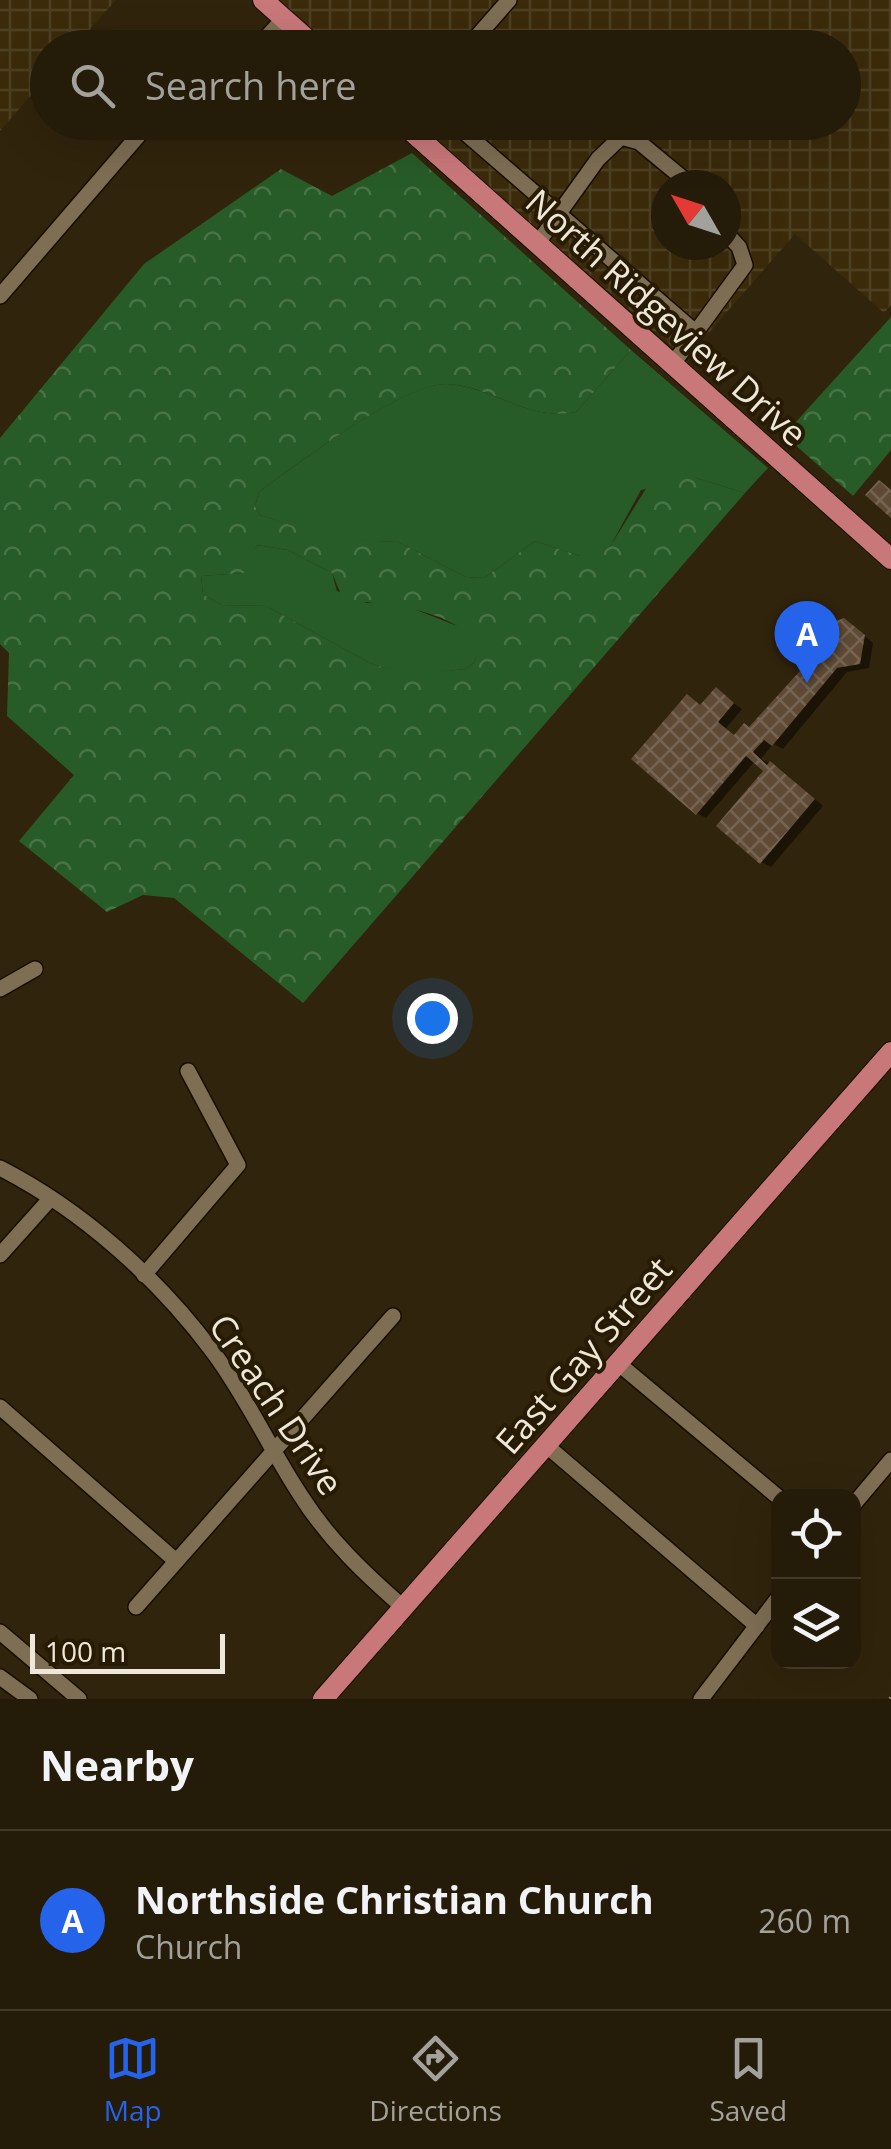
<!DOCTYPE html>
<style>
:root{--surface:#251b09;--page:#312817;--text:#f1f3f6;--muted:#a3a19c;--line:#42392a;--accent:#2563eb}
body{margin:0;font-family:"Open Sans",sans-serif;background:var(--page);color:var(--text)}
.controls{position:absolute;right:30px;bottom:30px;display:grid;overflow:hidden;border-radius:20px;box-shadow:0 10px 40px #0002}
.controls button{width:90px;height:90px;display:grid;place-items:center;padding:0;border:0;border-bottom:2px solid var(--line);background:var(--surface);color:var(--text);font:50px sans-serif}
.compass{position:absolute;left:651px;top:170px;width:90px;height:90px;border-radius:50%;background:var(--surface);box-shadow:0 10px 40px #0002;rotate:309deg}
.scale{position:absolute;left:30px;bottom:25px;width:195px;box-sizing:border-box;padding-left:10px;border:5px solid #efe7d9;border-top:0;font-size:28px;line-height:35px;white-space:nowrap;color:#efe7d9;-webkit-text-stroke:8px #271b03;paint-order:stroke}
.you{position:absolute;left:432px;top:1018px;width:35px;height:35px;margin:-25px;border:8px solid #fff;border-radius:50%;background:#1a73e8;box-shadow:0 0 0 15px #1a73e833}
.badge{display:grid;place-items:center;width:65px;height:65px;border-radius:50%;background:var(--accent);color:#fff;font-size:32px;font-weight:700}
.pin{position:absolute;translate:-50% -82px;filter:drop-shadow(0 2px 5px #0008)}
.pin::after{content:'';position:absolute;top:52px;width:35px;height:30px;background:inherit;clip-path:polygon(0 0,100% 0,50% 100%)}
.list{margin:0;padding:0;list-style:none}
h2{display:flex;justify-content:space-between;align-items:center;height:130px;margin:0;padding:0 40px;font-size:42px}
h2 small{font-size:32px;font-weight:400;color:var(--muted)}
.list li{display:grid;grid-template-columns:65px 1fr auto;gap:30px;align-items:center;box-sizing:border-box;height:180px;padding:0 40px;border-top:2px solid var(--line)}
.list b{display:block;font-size:38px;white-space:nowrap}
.list p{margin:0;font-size:32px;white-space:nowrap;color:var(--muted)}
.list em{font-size:32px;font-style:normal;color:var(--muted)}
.icon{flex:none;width:55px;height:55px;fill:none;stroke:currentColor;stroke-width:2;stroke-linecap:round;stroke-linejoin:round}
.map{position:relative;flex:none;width:891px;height:1699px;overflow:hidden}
.search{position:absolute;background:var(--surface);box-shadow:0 10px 40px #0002;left:30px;right:30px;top:30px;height:110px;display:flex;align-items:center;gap:25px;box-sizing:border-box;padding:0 35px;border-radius:55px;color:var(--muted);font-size:38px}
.sheet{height:310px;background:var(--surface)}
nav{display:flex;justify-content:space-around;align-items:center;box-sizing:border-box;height:140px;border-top:2px solid var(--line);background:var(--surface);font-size:28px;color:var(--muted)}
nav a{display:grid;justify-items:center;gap:5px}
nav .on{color:var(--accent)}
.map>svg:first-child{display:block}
.industrial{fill:url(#industrial-grid);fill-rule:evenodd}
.green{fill:#275b28}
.forest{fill:url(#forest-crowns);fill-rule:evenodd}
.shadow{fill:#0007}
.building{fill:url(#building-cross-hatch)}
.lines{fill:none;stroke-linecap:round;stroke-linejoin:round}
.minor-casing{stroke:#190d00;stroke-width:18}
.major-casing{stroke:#190d00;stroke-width:22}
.minor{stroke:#7d6e54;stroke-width:15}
.major{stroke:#c9787a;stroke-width:20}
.rail{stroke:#9e9381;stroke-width:4;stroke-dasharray:12 12;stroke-linecap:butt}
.labels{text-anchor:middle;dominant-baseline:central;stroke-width:8;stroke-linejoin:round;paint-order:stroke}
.street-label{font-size:35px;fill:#efe7d9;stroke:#271b03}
</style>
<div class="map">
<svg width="891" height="1699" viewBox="0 0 891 1699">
<defs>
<pattern id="industrial-grid" width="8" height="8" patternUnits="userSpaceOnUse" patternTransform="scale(2.5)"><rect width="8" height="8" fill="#3b2b0b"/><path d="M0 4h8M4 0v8" fill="none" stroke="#4e4022"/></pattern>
<pattern id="forest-crowns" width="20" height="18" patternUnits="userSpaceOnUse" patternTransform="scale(2.5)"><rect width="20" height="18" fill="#275b28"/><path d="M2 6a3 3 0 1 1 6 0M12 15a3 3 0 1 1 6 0" fill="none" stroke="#477347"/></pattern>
<pattern id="building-cross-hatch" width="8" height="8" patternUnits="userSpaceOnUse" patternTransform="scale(2.5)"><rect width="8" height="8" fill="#5f4a36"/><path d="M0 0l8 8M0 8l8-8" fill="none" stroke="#766452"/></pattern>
</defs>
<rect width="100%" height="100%" fill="#31240c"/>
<g class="industrial">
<polygon points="0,0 116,0 74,47 48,48 47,77 0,131"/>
<path d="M275 0H891V305L884 313 795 234 686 359 415 123 844 122V48L330 47ZM666 185H726V245H666Z"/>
</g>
<g class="green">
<path d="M631 350 768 468 745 493 696 478 641 490 611 545 598 557 580 556 535 541 484 578 466 577 398 542 333 540 260 515 255 506 259 492C296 465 404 382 447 384 491 386 530 422 576 412Z"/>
<polygon points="257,545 288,550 332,573 337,591 367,603 396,602 465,629 477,649 475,662 465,669 407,676 370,663 266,606 221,605 203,594 201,576 243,573"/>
</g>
<g class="forest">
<path d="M412 153 631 350 576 412C530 422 491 386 448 384 404 382 296 465 259 492L255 506 260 515 333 539 398 542 466 577 484 578 535 541 580 556H598L611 545 652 479 696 478 745 493 303 1003 174 898 143 895 107 912 19 841 74 775 7 716 9 653 0 644V438L144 264 281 169 332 196ZM257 545 288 550 332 573 343 599C378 605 483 608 475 662L465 669 406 675 370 663 266 606 221 605 203 594 201 576 244 573Z"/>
<polygon points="891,317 891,450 853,496 784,435"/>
</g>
<polygon class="shadow" points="854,627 873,643 869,668 847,672 783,749 773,744 761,759 780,769 823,806 771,867 761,862 766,770 755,761 706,818 697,813 701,707 716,690 742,709 726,728 735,736 751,729 817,654"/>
<g class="building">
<polygon points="879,480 891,490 891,518 865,495"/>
<polygon points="844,618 865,635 860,664 837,668 772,746 764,740 753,752 767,765 770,761 815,799 760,864 716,826 763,771 746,756 696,815 631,759 687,694 700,705 716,687 734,703 718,722 734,735 744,723 749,727 809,661 794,649 801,640 815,652 820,627"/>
</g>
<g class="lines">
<g class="minor-casing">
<g id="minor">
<polyline points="257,48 284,18"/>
<polyline points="467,48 509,0"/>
<polyline points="523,48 528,43"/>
<polyline points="460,122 462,130 694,331"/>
<polyline points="537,244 598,159 621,137 639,142 691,185"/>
<polyline points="0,296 150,122"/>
<polyline points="672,365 745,265 739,247 726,233"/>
<polyline points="0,989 35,969"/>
<path d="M0 1168C82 1210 158 1278 213 1352 246 1396 270 1449 301 1496 329 1540 365 1574 404 1608"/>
<polyline points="0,1255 51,1198"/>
<polyline points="144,1275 238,1165 188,1071"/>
<polyline points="619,1364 778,1497"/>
<polyline points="0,1407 176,1561"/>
<polyline points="547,1446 757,1626"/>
<polyline points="854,1504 891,1460"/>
<polyline points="136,1607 393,1316"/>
<polyline points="0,1632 79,1699"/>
<polyline points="0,1677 30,1699"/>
<polyline points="701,1699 778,1598"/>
</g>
</g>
<g class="major-casing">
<g id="major">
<polyline points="263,0 317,48"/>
<polyline points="401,122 891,559"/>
<polyline points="323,1699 891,1052"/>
</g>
</g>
<use href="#minor" class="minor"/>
<use href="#major" class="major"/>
<polyline class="rail" points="890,1699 891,1698"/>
</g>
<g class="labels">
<g class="street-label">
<text transform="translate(667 317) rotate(42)">North Ridgeview Drive</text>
<text transform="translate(583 1355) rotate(-49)">East Gay Street</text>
<text transform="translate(277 1404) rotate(56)">Creach Drive</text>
</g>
</g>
</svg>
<div class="controls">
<button><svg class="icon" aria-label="locate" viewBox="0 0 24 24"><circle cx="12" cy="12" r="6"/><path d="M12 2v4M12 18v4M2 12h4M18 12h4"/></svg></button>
<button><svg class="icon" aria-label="layers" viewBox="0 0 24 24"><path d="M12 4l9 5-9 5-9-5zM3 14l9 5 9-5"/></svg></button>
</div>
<svg class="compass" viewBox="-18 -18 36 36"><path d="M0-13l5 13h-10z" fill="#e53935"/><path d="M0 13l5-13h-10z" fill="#a3a19c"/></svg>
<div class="scale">100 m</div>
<div class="you"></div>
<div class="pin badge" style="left:807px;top:683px">A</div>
<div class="search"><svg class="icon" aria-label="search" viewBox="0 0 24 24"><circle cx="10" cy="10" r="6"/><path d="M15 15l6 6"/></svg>Search here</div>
</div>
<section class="sheet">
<h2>Nearby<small></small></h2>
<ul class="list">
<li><span class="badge">A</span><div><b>Northside Christian Church</b><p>Church</p></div><em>260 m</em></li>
</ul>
</section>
<nav>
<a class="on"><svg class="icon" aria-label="map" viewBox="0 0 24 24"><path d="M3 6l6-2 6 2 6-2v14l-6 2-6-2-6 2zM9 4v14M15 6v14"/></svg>Map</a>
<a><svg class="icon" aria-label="directions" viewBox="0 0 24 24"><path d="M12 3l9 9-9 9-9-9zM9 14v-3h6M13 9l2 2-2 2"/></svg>Directions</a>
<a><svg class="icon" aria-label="saved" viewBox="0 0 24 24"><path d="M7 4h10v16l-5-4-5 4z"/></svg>Saved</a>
</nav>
